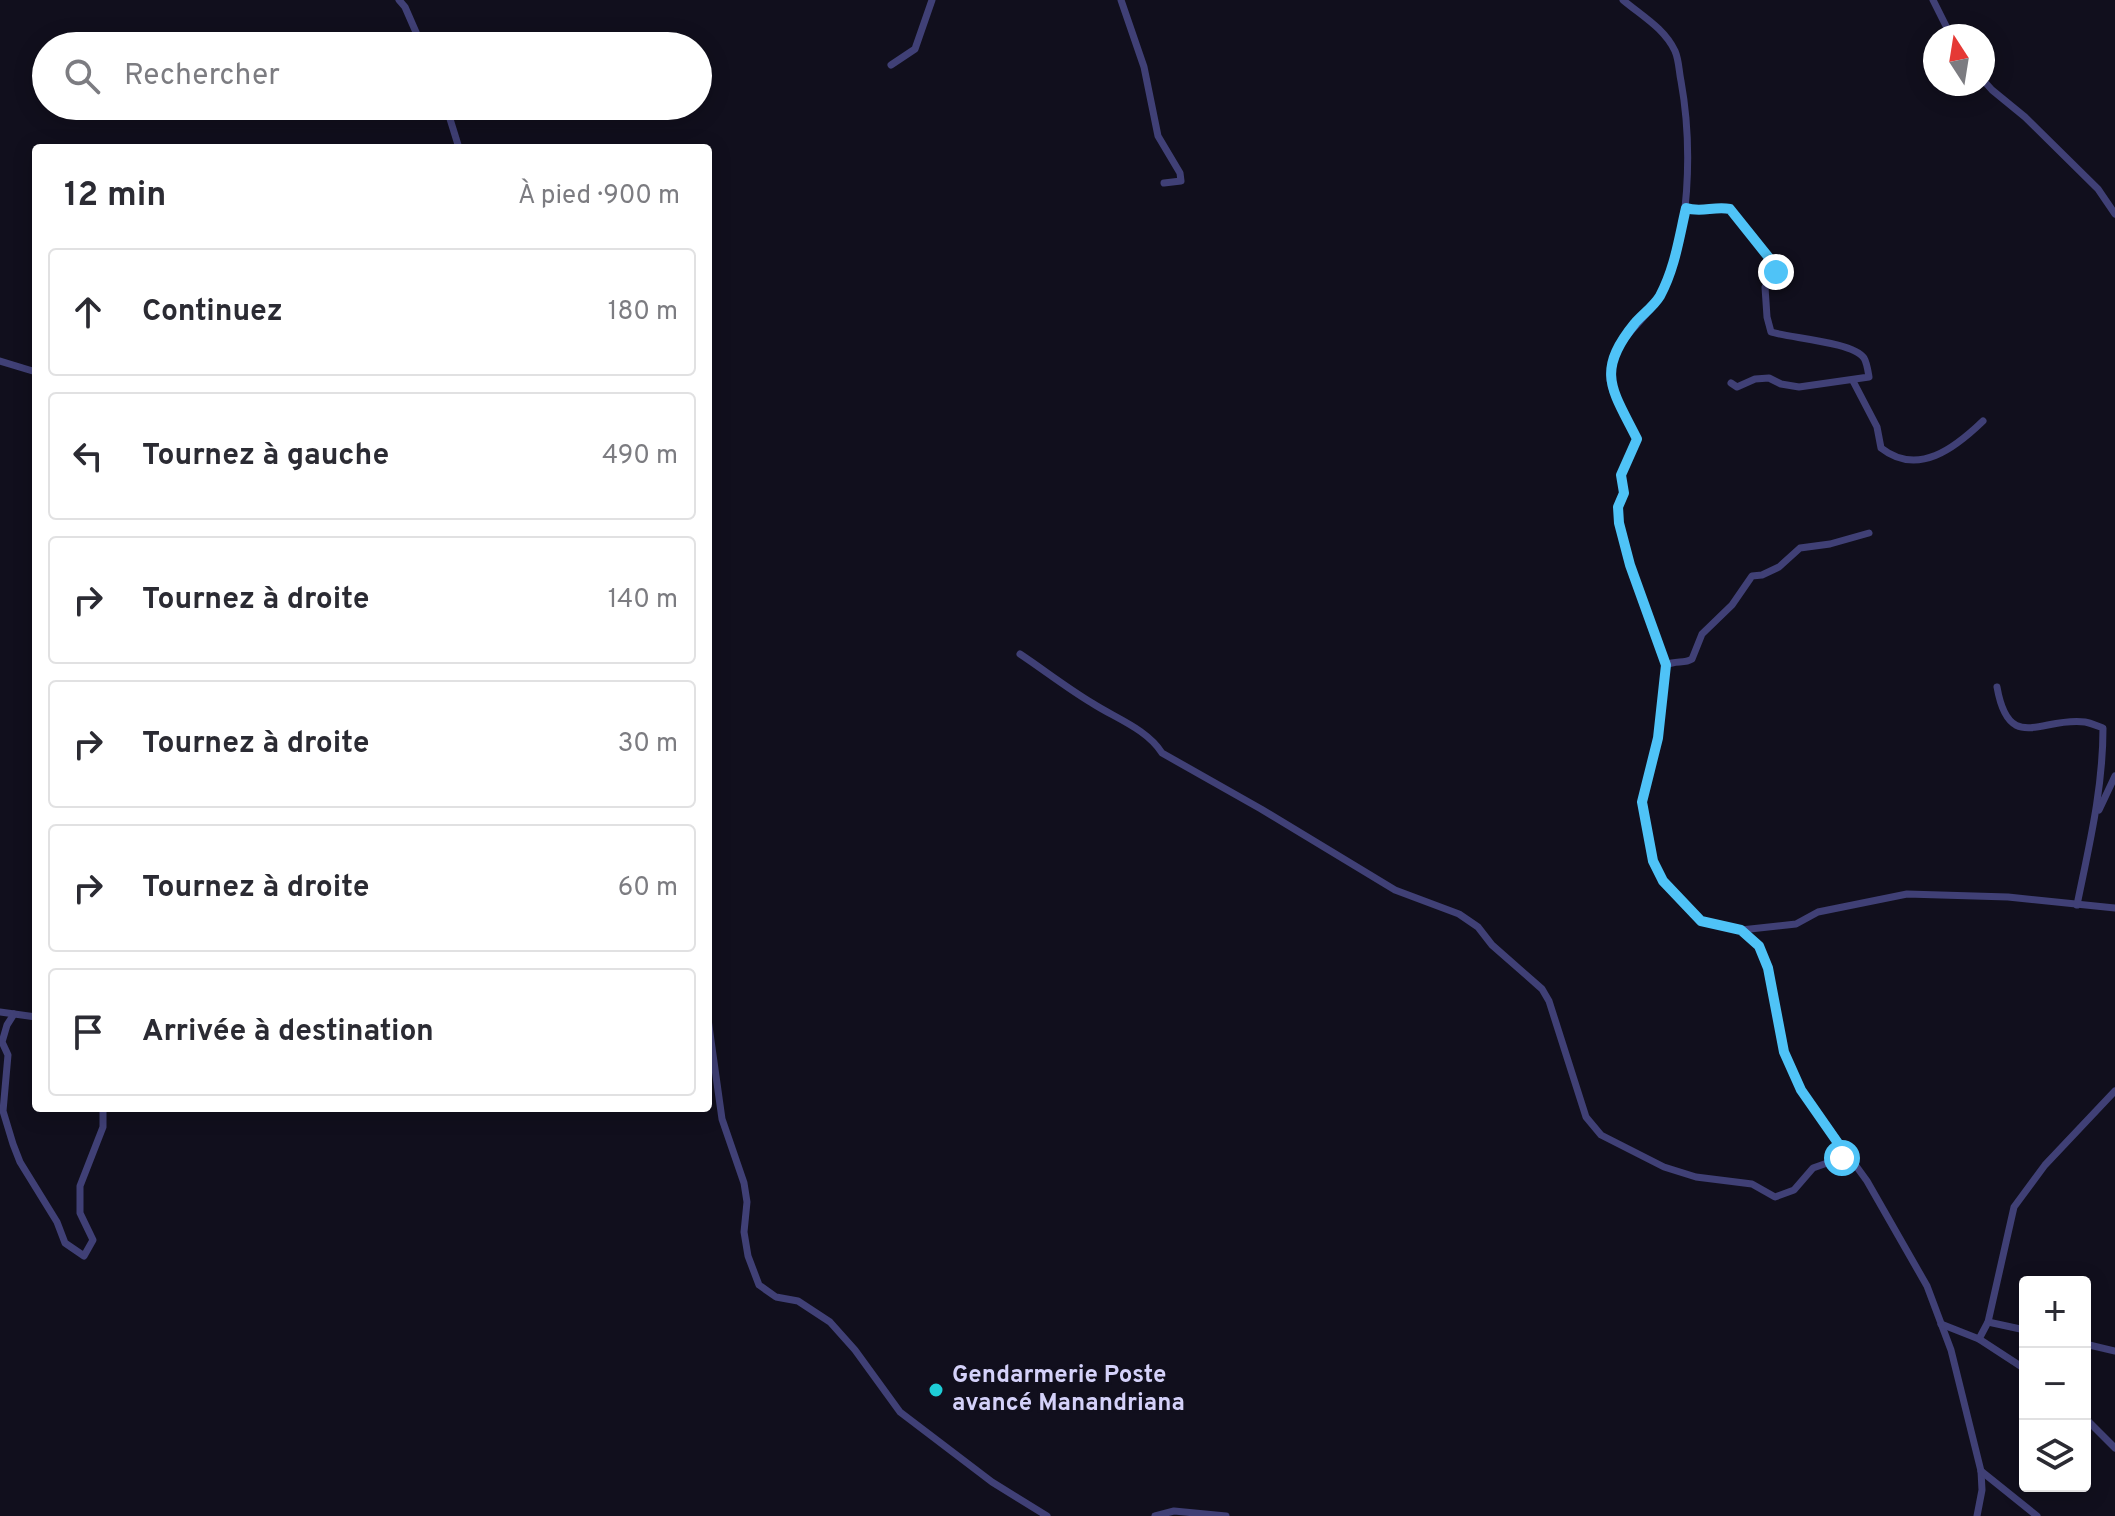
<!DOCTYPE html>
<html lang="fr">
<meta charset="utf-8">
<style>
:root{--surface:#fff;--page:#f2f2f3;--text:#2b2b33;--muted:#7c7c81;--line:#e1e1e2}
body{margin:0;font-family:Overpass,sans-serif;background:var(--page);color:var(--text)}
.controls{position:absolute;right:24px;bottom:24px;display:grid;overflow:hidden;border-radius:8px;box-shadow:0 4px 20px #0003}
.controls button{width:72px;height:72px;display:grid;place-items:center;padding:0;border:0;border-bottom:2px solid var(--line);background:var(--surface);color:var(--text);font:40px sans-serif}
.compass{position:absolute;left:1923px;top:24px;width:72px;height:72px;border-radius:50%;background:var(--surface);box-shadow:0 4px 20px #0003;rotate:348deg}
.stop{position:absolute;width:24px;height:24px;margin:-18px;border:6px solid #4fc3f7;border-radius:50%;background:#fff}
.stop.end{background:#4fc3f7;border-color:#fff;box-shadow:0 2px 8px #0008}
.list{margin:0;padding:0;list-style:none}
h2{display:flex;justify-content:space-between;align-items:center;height:104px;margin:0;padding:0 32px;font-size:34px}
h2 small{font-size:26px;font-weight:400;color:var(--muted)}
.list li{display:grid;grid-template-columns:52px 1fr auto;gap:24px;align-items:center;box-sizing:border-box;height:128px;margin:0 16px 16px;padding:0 16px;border:2px solid var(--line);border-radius:8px}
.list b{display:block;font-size:30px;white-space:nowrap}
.list em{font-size:26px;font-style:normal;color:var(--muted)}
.icon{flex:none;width:44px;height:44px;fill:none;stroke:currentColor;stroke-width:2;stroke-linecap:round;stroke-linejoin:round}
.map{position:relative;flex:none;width:2115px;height:1516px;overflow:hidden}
.search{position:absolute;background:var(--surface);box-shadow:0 4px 20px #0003;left:32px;top:32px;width:680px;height:88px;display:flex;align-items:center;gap:20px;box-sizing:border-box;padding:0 28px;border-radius:44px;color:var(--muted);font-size:30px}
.panel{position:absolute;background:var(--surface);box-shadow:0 4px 20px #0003;left:32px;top:144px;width:680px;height:968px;border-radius:8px}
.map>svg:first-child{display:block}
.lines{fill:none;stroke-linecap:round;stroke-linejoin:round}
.street{stroke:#404076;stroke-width:7}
.route{stroke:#4fc3f7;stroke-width:10}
.poi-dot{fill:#1ecdd7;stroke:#110f1d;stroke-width:3}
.labels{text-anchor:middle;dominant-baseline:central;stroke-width:6;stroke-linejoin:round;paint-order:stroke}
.poi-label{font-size:24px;font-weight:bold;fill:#d4d1f9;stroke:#110f1d;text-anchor:start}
</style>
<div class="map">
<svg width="2115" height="1516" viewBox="0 0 2115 1516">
<rect width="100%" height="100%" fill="#110f1d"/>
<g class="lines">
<g class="street">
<polyline points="399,0 405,7 422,46"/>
<polyline points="1121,0 1144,67 1158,136 1180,173 1181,181 1164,183"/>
<path d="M1623 0C1642 16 1664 28 1675 51 1679 60 1679 72 1681 81 1692 142 1692 242 1659 297 1644 323 1614 339 1610 372 1607 390 1629 422 1637 439L1621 475 1624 493 1618 507 1619 523 1630 565 1666 665 1658 738 1642 802 1653 861 1663 881 1701 921 1741 930 1759 946 1768 968 1784 1052 1801 1090 1867 1181 1927 1286 1951 1350 1981 1471 1982 1490 1977 1516"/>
<polyline points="1933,0 1951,36"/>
<polyline points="891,65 915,49 932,0"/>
<polyline points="1983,80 1992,90 2025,117 2098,189 2115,214"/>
<polyline points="446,106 459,148"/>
<path d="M1686 208C1703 213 1713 206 1730 209L1774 264V275L1765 287 1767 317 1771 332C1790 338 1853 342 1864 358 1867 363 1868 371 1869 377L1799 387 1781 384 1769 378 1755 379 1737 387 1731 383"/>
<polyline points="0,361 36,372"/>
<path d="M1853 381 1877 427 1881 448C1918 477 1955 448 1983 421"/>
<path d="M1020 654C1044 670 1067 688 1092 703 1115 718 1147 729 1162 753L1261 809 1395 890 1459 914 1478 927 1492 945 1542 989 1549 1001 1586 1117 1601 1135 1664 1167 1696 1177 1752 1184 1775 1197 1794 1190 1813 1168 1847 1156"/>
<path d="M1666 665C1676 660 1684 664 1692 659L1702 634 1732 605 1752 576 1762 575 1779 567 1800 548 1830 544 1869 533"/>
<path d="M1997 687C2009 755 2042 716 2085 722 2091 723 2097 726 2103 728 2103 789 2089 846 2077 905"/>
<polyline points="2099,810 2115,776"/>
<polyline points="1741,930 1796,924 1818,912 1907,894 2008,897 2115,908"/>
<polyline points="0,1012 36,1017"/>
<polyline points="14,1014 7,1025 2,1042 8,1055 3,1111 13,1144 20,1162 57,1222 65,1243 84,1256 93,1240 80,1213 80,1186 103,1127 103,1108"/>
<polyline points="708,1019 722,1119 744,1183 747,1202 744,1232 748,1256 759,1285 776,1297 798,1301 830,1322 855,1350 900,1412 992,1482 1047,1516"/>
<polyline points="1988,1322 2025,1330"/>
<polyline points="1941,1324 1979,1339 1988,1322 2014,1207 2045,1165 2115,1091"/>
<polyline points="1979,1339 2025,1369"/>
<polyline points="2085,1344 2115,1351"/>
<polyline points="2085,1418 2115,1448"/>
<polyline points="1981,1471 2037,1516"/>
<polyline points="1155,1516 1174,1511 1226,1516"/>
</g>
</g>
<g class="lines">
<path class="route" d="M1776 272 1774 264 1730 209C1714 206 1701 213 1686 208 1679 238 1675 268 1660 296 1654 306 1643 314 1635 323 1595 372 1612 389 1637 439L1621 475 1624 493 1618 507 1619 523 1630 565 1666 665 1658 738 1642 802 1653 861 1663 881 1701 921 1741 930 1759 946 1768 968 1784 1052 1801 1090 1847 1156 1842 1158"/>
</g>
<circle class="poi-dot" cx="936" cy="1390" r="8"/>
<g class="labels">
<g class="poi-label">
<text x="952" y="1376">Gendarmerie Poste<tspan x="952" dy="28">avancé Manandriana</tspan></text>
</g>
</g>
</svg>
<div class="controls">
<button>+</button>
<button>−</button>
<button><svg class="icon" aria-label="layers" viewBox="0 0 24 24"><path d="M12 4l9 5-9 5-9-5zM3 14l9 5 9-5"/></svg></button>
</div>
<svg class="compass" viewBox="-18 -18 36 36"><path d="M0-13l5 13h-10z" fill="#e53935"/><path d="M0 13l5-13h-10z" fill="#7c7c81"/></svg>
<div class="stop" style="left:1842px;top:1158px"></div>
<div class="stop end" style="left:1776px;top:272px"></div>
<div class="search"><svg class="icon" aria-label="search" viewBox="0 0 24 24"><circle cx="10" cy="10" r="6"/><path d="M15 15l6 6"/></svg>Rechercher</div>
<section class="panel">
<h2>12 min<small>À pied · 900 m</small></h2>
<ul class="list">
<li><svg class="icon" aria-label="ahead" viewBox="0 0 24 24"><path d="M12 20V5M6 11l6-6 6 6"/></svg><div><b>Continuez</b></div><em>180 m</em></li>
<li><svg class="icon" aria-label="left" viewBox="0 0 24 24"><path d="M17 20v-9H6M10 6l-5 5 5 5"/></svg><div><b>Tournez à gauche</b></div><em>490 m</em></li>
<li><svg class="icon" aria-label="right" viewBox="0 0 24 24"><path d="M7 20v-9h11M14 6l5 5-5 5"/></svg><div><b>Tournez à droite</b></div><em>140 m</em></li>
<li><svg class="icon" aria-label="right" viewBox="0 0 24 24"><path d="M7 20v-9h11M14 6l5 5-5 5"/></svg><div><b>Tournez à droite</b></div><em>30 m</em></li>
<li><svg class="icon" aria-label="right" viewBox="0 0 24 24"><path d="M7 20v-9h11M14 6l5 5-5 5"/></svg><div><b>Tournez à droite</b></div><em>60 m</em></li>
<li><svg class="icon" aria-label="arrive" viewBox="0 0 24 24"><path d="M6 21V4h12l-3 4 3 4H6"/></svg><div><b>Arrivée à destination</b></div></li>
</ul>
</section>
</div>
